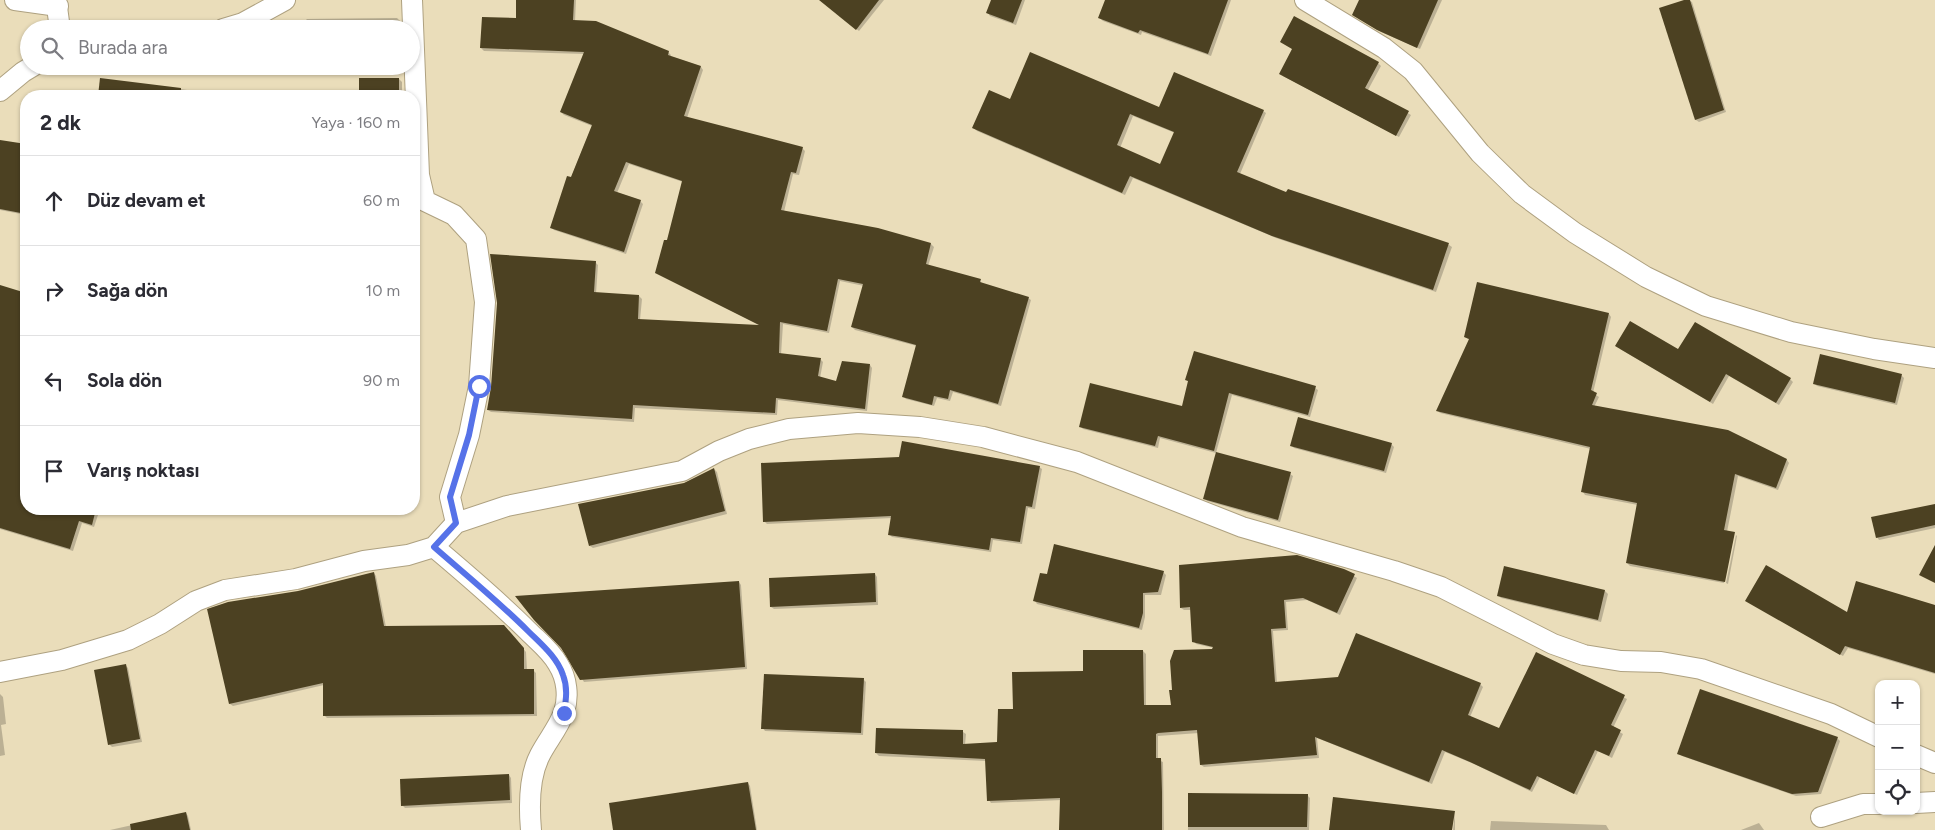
<!DOCTYPE html>
<html lang="tr">
<meta charset="utf-8">
<style>
:root{--surface:#fff;--page:#f7f7f7;--text:#2b2b33;--muted:#7c7c81;--line:#e1e1e2}
body{margin:0;font-family:Figtree,sans-serif;background:var(--page);color:var(--text)}
.controls{position:absolute;right:15px;bottom:15px;display:grid;overflow:hidden;border-radius:10px;box-shadow:0 1px 4px #0004}
.controls button{width:45px;height:45px;display:grid;place-items:center;padding:0;border:0;border-bottom:1px solid var(--line);background:var(--surface);color:var(--text);font:25px sans-serif}
.stop{position:absolute;width:15px;height:15px;margin:-11px;border:4px solid #5672e8;border-radius:50%;background:#fff}
.stop.end{background:#5672e8;border-color:#fff;box-shadow:0 1px 5px #0008}
.list{margin:0;padding:0;list-style:none}
h2{display:flex;justify-content:space-between;align-items:center;height:65px;margin:0;padding:0 20px;font-size:21px}
h2 small{font-size:16px;font-weight:400;color:var(--muted)}
.list li{display:grid;grid-template-columns:32px 1fr auto;gap:15px;align-items:center;box-sizing:border-box;height:90px;padding:0 20px;border-top:1px solid var(--line)}
.list b{display:block;font-size:19px;white-space:nowrap}
.list em{font-size:16px;font-style:normal;color:var(--muted)}
.icon{flex:none;width:28px;height:28px;fill:none;stroke:currentColor;stroke-width:2;stroke-linecap:round;stroke-linejoin:round}
.map{position:relative;flex:none;width:1935px;height:830px;overflow:hidden}
.search{position:absolute;background:var(--surface);box-shadow:0 1px 4px #0004;left:20px;top:20px;width:400px;height:55px;display:flex;align-items:center;gap:12px;box-sizing:border-box;padding:0 18px;border-radius:28px;color:var(--muted);font-size:19px}
.panel{position:absolute;background:var(--surface);box-shadow:0 1px 4px #0004;left:20px;top:90px;width:400px;height:425px;border-radius:20px}
.map>svg:first-child{display:block}
.shadow{fill:#0003;fill-rule:evenodd}
.building{fill:#4c4122;fill-rule:evenodd}
.lines{fill:none;stroke-linecap:round;stroke-linejoin:round}
.minor-casing{stroke:#aea180;stroke-width:22}
.minor{stroke:#fff;stroke-width:20}
.route{stroke:#5672e8;stroke-width:6}
</style>
<div class="map">
<svg width="1935" height="830" viewBox="0 0 1935 830">
<rect width="100%" height="100%" fill="#eaddba"/>
<g class="shadow">
<polygon points="517,0 576,0 575,22 668,52 671,55 670,57 701,67 703,70 687,118 802,148 805,151 799,175 793,174 784,212 878,230 931,244 934,247 928,266 980,280 982,284 1028,298 1031,300 1001,406 953,392 950,401 937,398 934,406 906,399 903,396 917,346 855,330 852,327 864,286 840,281 829,333 783,324 781,355 821,360 823,362 820,378 837,382 870,365 872,368 867,411 778,400 777,415 635,408 634,422 491,412 488,410 595,262 598,265 596,294 639,296 642,299 640,320 761,326 656,272 667,242 683,182 629,164 617,193 640,201 643,204 626,254 554,230 551,227 592,126 564,115 561,112 585,54 484,51 481,48 517,19"/>
<polygon points="820,0 884,0 859,31"/>
<polygon points="992,0 1025,0 1016,25 990,16 988,13"/>
<polygon points="1107,0 1231,0 1211,56 1142,32 1141,35 1103,21 1100,18"/>
<polygon points="1360,0 1442,0 1420,49 1381,32 1357,17"/>
<polygon points="1688,0 1692,2 1726,112 1699,122 1696,120"/>
<polygon points="397,18 400,21 400,29 297,29 307,19"/>
<polygon points="1293,49 1378,63 1381,66 1368,90 1411,115 1399,137 1283,76"/>
<polygon points="101,79 187,90 189,92 189,96 99,96"/>
<polygon points="360,79 399,79 402,82 402,96 360,96"/>
<path d="M1011 101 1160 109 1263 111 1266 113 1240 174 1287 194 1288 190 1449 245 1452 247 1436 292 1276 238 1133 178 1125 195 977 131 974 128ZM1133 116 1175 133 1161 165 1120 148Z"/>
<polygon points="0,141 26,146 26,215 0,210"/>
<polygon points="0,287 26,295 26,509 100,509 94,527 82,523 73,551 0,529"/>
<polygon points="1609,314 1611,317 1593,393 1599,397 1594,407 1787,460 1789,463 1778,490 1738,476 1727,532 1733,534 1724,583 1630,566 1627,563 1638,505 1585,495 1583,492 1591,449 1440,413 1438,411 1470,340 1465,337"/>
<polygon points="1620,349 1679,351 1790,379 1793,382 1779,405 1729,376 1713,404"/>
<polygon points="1901,375 1904,378 1897,405 1817,386 1814,383"/>
<polygon points="1186,379 1315,388 1318,390 1310,417 1232,395 1216,453 1160,438 1158,448 1083,429 1080,426 1183,408 1189,382"/>
<polygon points="1391,444 1394,447 1386,473 1294,448 1291,445"/>
<polygon points="1039,467 1042,469 1035,509 1028,508 1022,544 993,540 991,552 892,537 889,534 892,518 767,524 764,521"/>
<polygon points="714,469 717,472 727,514 593,548 590,546"/>
<polygon points="1290,474 1293,476 1280,522 1207,501 1204,498"/>
<polygon points="1935,505 1935,528 1879,540 1877,537"/>
<polygon points="1736,535 1737,536 1728,584 1726,583"/>
<polygon points="1505,567 1605,591 1608,594 1601,622 1501,598 1498,595"/>
<polygon points="1343,570 1357,578 1340,615 1307,600 1286,602 1288,630 1273,631 1277,683 1480,684 1483,687 1470,717 1500,729 1536,654 1627,699 1613,728 1623,734 1612,758 1598,751 1577,795 1540,777 1532,792 1474,764 1445,752 1432,784 1317,738 1319,758 1204,767 1201,765 1199,733 1158,736 1158,760 1163,762 1164,830 1061,830 1062,800 991,803 989,800 986,761 879,756 876,753 963,732 966,734 965,745 999,744 1014,710 1084,672 1143,651 1146,654 1146,707 1172,706 1214,648 1196,644 1194,641 1191,610 1184,610 1181,608"/>
<polygon points="1163,572 1166,575 1161,595 1145,595 1145,617 1142,630 1037,604 1035,601"/>
<polygon points="374,573 376,576 386,627 507,629 526,652 527,670 533,670 536,673 537,716 327,718 324,715 324,685 233,706 230,704 298,592"/>
<polygon points="875,574 877,577 878,605 774,609 771,607"/>
<polygon points="739,582 741,585 747,669 584,682 562,647"/>
<polygon points="1750,603 1848,613 1935,606 1935,674 1848,648 1843,656"/>
<polygon points="125,665 128,668 142,742 112,747 110,745"/>
<polygon points="863,679 866,682 863,735 765,731 763,728"/>
<polygon points="0,694 3,697 6,724 1,725 5,755 0,756"/>
<polygon points="1837,738 1840,741 1821,794 1796,796 1682,756 1679,753"/>
<polygon points="509,775 511,778 512,803 405,808 402,805"/>
<polygon points="748,783 750,786 757,830 615,830"/>
<polygon points="1189,794 1307,795 1310,798 1309,830 1188,830"/>
<polygon points="186,813 188,816 191,830 110,830"/>
<polygon points="1455,813 1455,830 1453,830"/>
<polygon points="1491,821 1606,825 1609,830 1490,830"/>
<polygon points="1759,823 1764,830 1741,830"/>
</g>
<g class="building">
<polygon points="516,0 574,0 573,20 596,21 669,51 668,55 701,66 684,116 803,147 796,173 791,172 781,210 878,228 931,243 926,264 981,279 980,282 1029,297 998,404 950,390 948,399 934,396 932,405 902,397 916,345 851,327 863,284 838,279 827,331 780,322 779,353 821,358 818,376 836,381 842,361 870,364 865,409 776,398 775,413 633,405 632,419 487,410 491,387 497,303 490,254 596,261 594,292 639,295 638,319 759,325 655,273 664,240 667,240 682,181 626,162 614,191 641,200 624,252 550,228 567,176 571,177 592,125 560,112 584,52 480,48 482,17 516,18"/>
<polygon points="819,0 879,0 856,30"/>
<polygon points="991,0 1022,0 1013,23 986,13"/>
<polygon points="1105,0 1228,0 1208,54 1140,30 1138,33 1098,18"/>
<polygon points="1359,0 1438,0 1417,48 1377,30 1352,15"/>
<polygon points="1684,0 1690,0 1724,110 1695,120 1659,8"/>
<polygon points="1294,16 1379,62 1365,88 1409,111 1396,136 1279,74 1292,49 1280,42"/>
<path d="M1030 52 1159 107 1174 72 1264 110 1237 172 1286 192 1288 189 1449 243 1433 290 1272 236 1130 176 1122 193 972 128 989 90 1010 99ZM1130 114 1174 132 1160 164 1117 145Z"/>
<polygon points="100,78 181,88 181,96 98,96"/>
<rect x="359" y="78" width="40" height="18"/>
<polygon points="0,140 26,144 26,214 0,209"/>
<polygon points="1477,282 1609,313 1591,390 1597,393 1592,405 1728,430 1787,459 1776,488 1735,474 1724,530 1735,532 1725,582 1626,563 1637,503 1581,492 1590,447 1436,411 1469,339 1464,337"/>
<polygon points="0,285 26,293 26,509 96,509 92,525 79,521 70,549 0,528"/>
<polygon points="1630,321 1678,349 1695,322 1791,378 1776,403 1726,374 1710,402 1615,346"/>
<polygon points="1194,351 1316,386 1308,415 1229,393 1214,451 1158,436 1155,446 1079,427 1090,383 1182,406 1188,381 1185,380"/>
<polygon points="1820,354 1902,374 1895,403 1813,384"/>
<polygon points="1298,417 1392,443 1384,471 1290,446"/>
<polygon points="902,441 1040,466 1032,507 1026,506 1020,542 991,538 989,550 888,535 891,516 763,522 761,463 899,457"/>
<polygon points="1216,452 1291,472 1278,520 1203,499"/>
<polygon points="714,468 725,511 589,546 578,504 684,483"/>
<polygon points="1935,504 1935,525 1876,538 1871,517"/>
<polygon points="1054,544 1164,571 1158,592 1143,593 1143,613 1139,628 1033,601 1040,573 1047,574"/>
<polygon points="1935,545 1935,583 1919,575"/>
<polygon points="1297,555 1344,569 1355,574 1337,613 1303,598 1284,600 1286,628 1271,629 1275,682 1338,677 1356,633 1481,683 1468,715 1499,728 1536,652 1625,695 1611,725 1621,730 1609,756 1595,750 1574,794 1537,776 1530,790 1470,762 1442,750 1429,782 1315,737 1317,755 1200,765 1197,730 1158,733 1156,734 1156,758 1161,758 1162,792 1162,830 1059,830 1060,798 987,801 985,759 875,753 876,728 963,730 963,744 997,742 998,709 1013,709 1012,672 1083,671 1083,650 1143,650 1144,705 1171,705 1169,690 1172,690 1170,661 1174,650 1212,649 1213,647 1192,642 1190,607 1180,608 1179,565"/>
<polygon points="1766,565 1847,612 1856,581 1935,605 1935,673 1845,646 1840,655 1745,601"/>
<polygon points="1504,566 1605,590 1598,620 1497,596"/>
<polygon points="374,572 384,626 504,625 524,648 524,669 534,669 534,714 323,716 323,683 229,704 207,609 228,602 298,591"/>
<polygon points="875,573 876,602 770,607 769,578"/>
<polygon points="739,581 745,667 580,680 561,648 534,620 515,596"/>
<polygon points="126,664 140,739 108,745 94,670"/>
<polygon points="764,674 864,678 861,733 761,729"/>
<polygon points="1700,689 1838,737 1818,792 1792,794 1677,754"/>
<polygon points="509,774 510,800 401,806 400,779"/>
<polygon points="748,782 756,830 613,830 609,803"/>
<polygon points="1188,793 1308,794 1307,827 1188,827"/>
<polygon points="1333,797 1455,811 1452,830 1329,830"/>
<polygon points="186,812 190,830 131,830 130,824"/>
</g>
<g class="lines">
<g class="minor-casing">
<g id="minor">
<polyline points="15,0 58,6"/>
<polyline points="56,0 60,29"/>
<polyline points="412,0 419,175 425,201 454,215 476,239 485,302 479,386 469,435 450,497 456,523"/>
<polyline points="1305,0 1384,48 1413,71 1480,153 1522,194 1575,233 1646,277 1706,306 1791,332 1874,349 1935,358"/>
<polyline points="223,29 243,23 285,0"/>
<polyline points="0,91 23,72 33,66"/>
<path d="M434 547C466 574 498 601 528 631 538 641 551 651 558 664 567 678 569 697 564 712 559 727 547 741 540 755 529 776 529 807 531 830"/>
<polyline points="0,672 62,660 128,640 160,624 196,601 225,590 296,579 364,561 408,555 434,547 456,523 507,506 682,471 719,451 749,439 789,429 858,423 920,427 983,437 1077,462 1242,527 1394,571 1441,587 1553,644 1584,655 1621,661 1661,662 1701,669 1831,714 1879,737"/>
<polyline points="1916,755 1935,763"/>
<polyline points="1916,803 1935,802"/>
<polyline points="1821,817 1863,804 1879,804"/>
</g>
</g>
<use href="#minor" class="minor"/>
</g>
<g class="lines">
<path class="route" d="M479 386 469 435 450 497 456 523 434 547C466 575 498 601 528 631 541 644 557 657 563 675 568 688 566 700 564 713"/>
</g>
</svg>
<div class="controls">
<button>+</button>
<button>−</button>
<button><svg class="icon" aria-label="locate" viewBox="0 0 24 24"><circle cx="12" cy="12" r="6"/><path d="M12 2v4M12 18v4M2 12h4M18 12h4"/></svg></button>
</div>
<div class="stop" style="left:479px;top:386px"></div>
<div class="stop end" style="left:564px;top:713px"></div>
<div class="search"><svg class="icon" aria-label="search" viewBox="0 0 24 24"><circle cx="10" cy="10" r="6"/><path d="M15 15l6 6"/></svg>Burada ara</div>
<section class="panel">
<h2>2 dk<small>Yaya · 160 m</small></h2>
<ul class="list">
<li><svg class="icon" aria-label="ahead" viewBox="0 0 24 24"><path d="M12 20V5M6 11l6-6 6 6"/></svg><div><b>Düz devam et</b></div><em>60 m</em></li>
<li><svg class="icon" aria-label="right" viewBox="0 0 24 24"><path d="M7 20v-9h11M14 6l5 5-5 5"/></svg><div><b>Sağa dön</b></div><em>10 m</em></li>
<li><svg class="icon" aria-label="left" viewBox="0 0 24 24"><path d="M17 20v-9H6M10 6l-5 5 5 5"/></svg><div><b>Sola dön</b></div><em>90 m</em></li>
<li><svg class="icon" aria-label="arrive" viewBox="0 0 24 24"><path d="M6 21V4h12l-3 4 3 4H6"/></svg><div><b>Varış noktası</b></div></li>
</ul>
</section>
</div>
